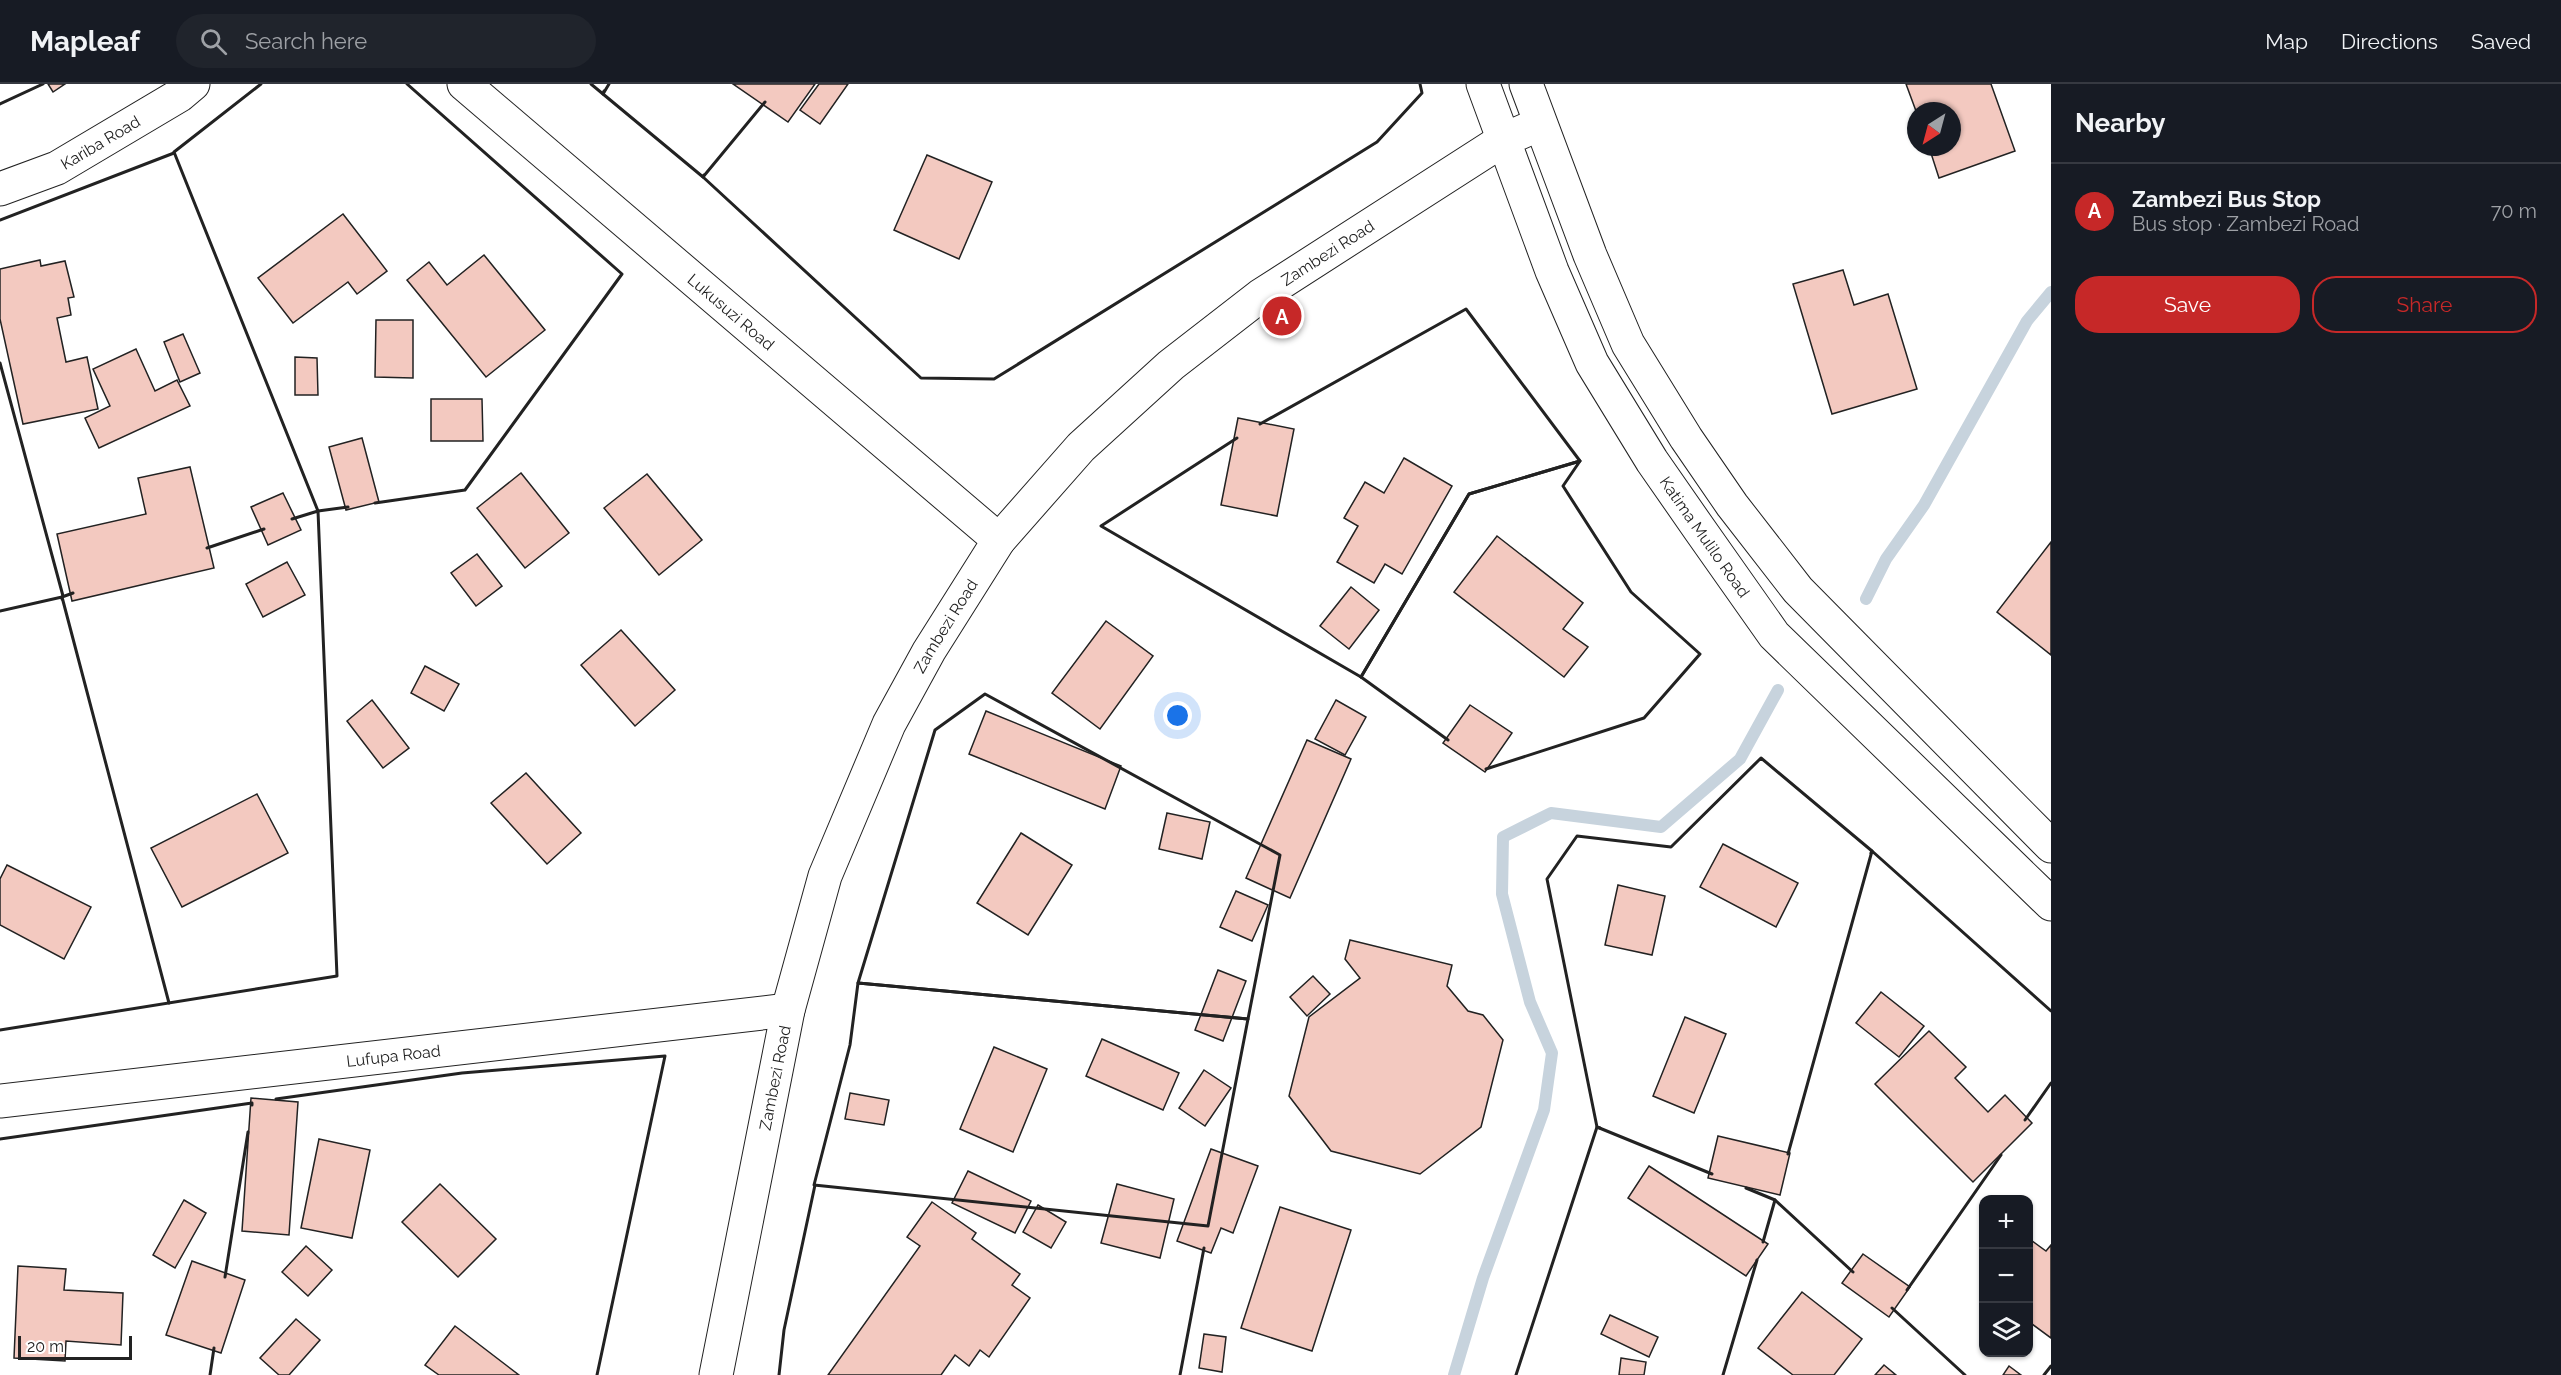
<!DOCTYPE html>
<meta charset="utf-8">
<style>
:root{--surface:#171b24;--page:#20242c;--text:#f1f3f6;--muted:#9ea1a6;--line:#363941;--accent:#c62828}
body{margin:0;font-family:Raleway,sans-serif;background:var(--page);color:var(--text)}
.controls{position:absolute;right:18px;bottom:18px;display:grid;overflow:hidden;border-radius:12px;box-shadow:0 2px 4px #0004}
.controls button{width:54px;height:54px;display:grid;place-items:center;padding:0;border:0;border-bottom:2px solid var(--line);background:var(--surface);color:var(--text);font:30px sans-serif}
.compass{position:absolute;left:1907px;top:18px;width:54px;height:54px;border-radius:50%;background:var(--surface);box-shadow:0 2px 4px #0004;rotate:216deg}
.scale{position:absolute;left:18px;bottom:15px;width:114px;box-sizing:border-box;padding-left:6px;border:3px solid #222;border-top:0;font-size:16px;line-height:21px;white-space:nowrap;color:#222;-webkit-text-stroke:4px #fff;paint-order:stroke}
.you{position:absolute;left:1178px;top:632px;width:21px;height:21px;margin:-15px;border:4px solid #fff;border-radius:50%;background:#1a73e8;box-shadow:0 0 0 9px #1a73e833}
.badge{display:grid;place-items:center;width:39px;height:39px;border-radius:50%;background:var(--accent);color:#fff;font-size:20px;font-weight:700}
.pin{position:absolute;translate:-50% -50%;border:3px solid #fff;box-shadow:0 2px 6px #0006}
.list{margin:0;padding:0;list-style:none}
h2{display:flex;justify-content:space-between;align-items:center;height:78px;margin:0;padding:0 24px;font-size:26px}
h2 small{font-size:20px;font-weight:400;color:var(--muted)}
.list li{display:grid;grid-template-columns:39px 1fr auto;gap:18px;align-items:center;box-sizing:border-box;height:96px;padding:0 24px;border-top:2px solid var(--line)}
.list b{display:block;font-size:22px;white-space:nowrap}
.list p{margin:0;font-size:20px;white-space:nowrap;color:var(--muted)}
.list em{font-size:20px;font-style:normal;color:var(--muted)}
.actions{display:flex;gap:12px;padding:18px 24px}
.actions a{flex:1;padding:14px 0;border:2px solid var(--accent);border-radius:24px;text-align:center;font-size:21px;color:var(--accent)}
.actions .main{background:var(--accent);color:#fff}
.icon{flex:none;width:33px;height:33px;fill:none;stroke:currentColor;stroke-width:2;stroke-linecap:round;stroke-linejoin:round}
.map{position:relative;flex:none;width:2051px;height:1291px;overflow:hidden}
header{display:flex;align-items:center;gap:36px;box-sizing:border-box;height:84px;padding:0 30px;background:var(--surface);border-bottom:2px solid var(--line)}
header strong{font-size:28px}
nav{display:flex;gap:33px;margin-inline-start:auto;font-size:21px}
.search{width:420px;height:54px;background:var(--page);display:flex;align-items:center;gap:15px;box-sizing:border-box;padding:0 21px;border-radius:33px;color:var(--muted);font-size:22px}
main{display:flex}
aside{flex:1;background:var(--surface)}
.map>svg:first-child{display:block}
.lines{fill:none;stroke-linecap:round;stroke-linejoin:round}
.stream{stroke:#c7d3dd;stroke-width:12}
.building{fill:#f3c9c0;stroke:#222;stroke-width:1.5}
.street-casing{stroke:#222;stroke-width:35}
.secondary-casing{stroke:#222;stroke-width:35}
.street{stroke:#fff;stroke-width:33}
.secondary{stroke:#fff;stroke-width:33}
.wall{stroke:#222;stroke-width:3}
.labels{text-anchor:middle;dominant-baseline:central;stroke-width:4.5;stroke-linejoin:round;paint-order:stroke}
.street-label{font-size:16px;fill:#222;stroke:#fff}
</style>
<header>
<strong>Mapleaf</strong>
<div class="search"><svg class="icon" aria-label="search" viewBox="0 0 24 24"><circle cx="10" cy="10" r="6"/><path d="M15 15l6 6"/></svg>Search here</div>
<nav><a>Map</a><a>Directions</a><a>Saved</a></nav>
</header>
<main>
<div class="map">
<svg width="2051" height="1291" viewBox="0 0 2051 1291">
<rect width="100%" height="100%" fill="#fff"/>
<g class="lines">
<g class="stream">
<polyline points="1866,515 1886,475 1924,421 2027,237 2051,208"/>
<polyline points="1454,1291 1483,1194 1544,1026 1552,969 1530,918 1502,810 1503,753 1551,729 1661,743 1740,675 1778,606"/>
</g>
</g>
<g class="building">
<polygon points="48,0 65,0 53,8"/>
<polygon points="733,0 815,0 788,38"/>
<polygon points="819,0 848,0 820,40 800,26"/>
<polygon points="1906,0 1991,0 2015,67 1939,94 1929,63 1952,63 1952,27 1916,27"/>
<polygon points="927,71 992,98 959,175 894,146"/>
<polygon points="343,130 387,187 357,210 348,198 293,239 258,194"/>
<polygon points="484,171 545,246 486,293 407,196 429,178 447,201"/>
<polygon points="40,176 41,182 65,177 74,213 68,214 71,231 57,234 66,278 87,273 98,325 23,340 0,235 0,185"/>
<polygon points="1843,186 1854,221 1888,210 1917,305 1832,330 1793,200"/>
<polygon points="376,236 413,236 413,294 375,293"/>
<polygon points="183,250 200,289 180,298 164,258"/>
<polygon points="136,265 155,307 177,296 190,322 99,364 85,334 110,322 93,285"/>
<polygon points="295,273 317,274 318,311 295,311"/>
<polygon points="431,315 482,315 483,357 431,357"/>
<polygon points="1238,334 1294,345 1277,432 1221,421"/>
<polygon points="362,354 379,418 346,426 329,363"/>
<polygon points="1404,374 1452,402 1402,490 1385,480 1374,499 1337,478 1358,442 1344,434 1365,398 1384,409"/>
<polygon points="190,383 214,484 72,517 57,450 146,430 138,394"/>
<polygon points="521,389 569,449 525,484 477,424"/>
<polygon points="647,390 702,456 659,491 604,424"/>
<polygon points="283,409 301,446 268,461 251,423"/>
<polygon points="1497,452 1583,519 1563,545 1588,563 1564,593 1454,508"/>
<polygon points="2051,458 2051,571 1997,528"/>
<polygon points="477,470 502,502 476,522 451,489"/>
<polygon points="287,478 305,511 263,533 246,500"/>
<polygon points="1351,503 1379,526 1349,565 1320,542"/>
<polygon points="1106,537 1153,572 1100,645 1052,609"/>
<polygon points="621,546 675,606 635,642 581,581"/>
<polygon points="425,582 459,600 444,627 411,609"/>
<polygon points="372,616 409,664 383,684 347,637"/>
<polygon points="1336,616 1366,633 1345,671 1315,655"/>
<polygon points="1470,621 1512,649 1485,688 1443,659"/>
<polygon points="986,627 1121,682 1105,725 969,670"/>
<polygon points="1307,656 1351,675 1290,814 1246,794"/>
<polygon points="526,689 581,749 547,780 491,719"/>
<polygon points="257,710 288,769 182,823 151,764"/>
<polygon points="1167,729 1210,738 1202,775 1159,765"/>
<polygon points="1021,749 1072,781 1028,851 977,819"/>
<polygon points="1723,760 1798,799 1776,843 1700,803"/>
<polygon points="7,781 91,823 64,875 0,841 0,795"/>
<polygon points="1618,801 1665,812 1652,871 1605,861"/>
<polygon points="1236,807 1268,821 1252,857 1220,843"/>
<polygon points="1350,856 1452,881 1447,902 1468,927 1483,931 1503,956 1481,1043 1420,1090 1331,1067 1289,1012 1309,933 1360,894 1345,875"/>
<polygon points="1218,886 1246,897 1223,957 1195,946"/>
<polygon points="1313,892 1330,910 1307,932 1290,913"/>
<polygon points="1881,908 1924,942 1899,973 1856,939"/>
<polygon points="1685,933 1726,950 1694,1029 1653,1012"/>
<polygon points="1929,947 1966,983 1955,994 1988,1028 2005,1011 2032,1039 1973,1098 1875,1000"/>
<polygon points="1102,955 1179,989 1163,1026 1086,992"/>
<polygon points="994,963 1047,985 1013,1068 960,1045"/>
<polygon points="1204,986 1231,1004 1205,1042 1179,1024"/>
<polygon points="850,1009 889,1016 884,1041 845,1035"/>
<polygon points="251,1014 298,1018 289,1151 242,1147"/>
<polygon points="1718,1052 1790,1069 1780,1111 1708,1094"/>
<polygon points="319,1055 370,1066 352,1154 301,1144"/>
<polygon points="1211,1065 1258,1082 1233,1149 1221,1144 1211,1169 1177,1157"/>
<polygon points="1649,1082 1768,1160 1746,1192 1628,1114"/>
<polygon points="968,1087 1031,1117 1015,1149 952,1119"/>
<polygon points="440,1100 496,1155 458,1193 402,1138"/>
<polygon points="1117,1100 1174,1115 1160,1174 1101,1159"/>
<polygon points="184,1116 206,1129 175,1184 153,1171"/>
<polygon points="932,1118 976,1149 972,1155 1020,1190 1012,1201 1030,1214 989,1273 980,1266 969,1282 955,1271 941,1291 828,1291 920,1162 907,1153"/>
<polygon points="1038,1121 1066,1138 1051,1164 1023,1148"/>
<polygon points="1280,1123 1351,1146 1312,1267 1241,1244"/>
<polygon points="2028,1154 2046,1167 2051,1161 2051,1254 2028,1237"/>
<polygon points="306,1162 332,1186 308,1212 282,1188"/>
<polygon points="1863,1170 1910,1203 1889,1233 1842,1199"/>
<polygon points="192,1177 245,1196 221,1269 166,1251"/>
<polygon points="18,1182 66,1185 64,1206 123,1209 121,1261 66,1257 65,1277 14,1274"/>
<polygon points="1802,1208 1862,1255 1834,1291 1793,1291 1758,1264"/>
<polygon points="1610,1231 1658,1253 1649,1273 1601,1250"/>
<polygon points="296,1235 320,1256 289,1291 279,1291 260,1274"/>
<polygon points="455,1242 519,1291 439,1291 425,1281"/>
<polygon points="1204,1250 1226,1253 1222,1288 1199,1284"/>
<polygon points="1621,1274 1646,1278 1644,1291 1619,1291"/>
<polygon points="1884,1281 1896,1291 1875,1291"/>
<polygon points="2009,1282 2021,1291 2003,1291"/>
</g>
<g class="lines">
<g class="street-casing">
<g id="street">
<path id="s1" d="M464 0 999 456"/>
<path id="s2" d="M0 105 57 84 180 11 193 0"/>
<path id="s3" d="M0 1017 788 926"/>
</g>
</g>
<g class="secondary-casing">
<g id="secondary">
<path id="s4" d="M1483 0 1552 187 1592 279 1652 377 1700 446 1774 551 2051 820"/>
<polyline points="1526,0 1590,171 1628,260 1686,354 1732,421 1798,506 2051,762"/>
<path id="s5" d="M716 1291 788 926 825 792 889 640 929 567 999 456 1081 363 1171 281 1260 212 1503 56 1540 40"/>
</g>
</g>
<use href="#street" class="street"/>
<use href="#secondary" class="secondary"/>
<g class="wall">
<polyline points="261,0 174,68 318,427 348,423"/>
<polyline points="591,0 603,10 604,7"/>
<polyline points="609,0 603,10 703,93 704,91"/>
<polyline points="765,18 703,93 921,294 994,295 1377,58 1422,9 1420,0"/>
<polyline points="0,20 43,0"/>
<polyline points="0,136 174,69"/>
<polyline points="0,279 63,512"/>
<polyline points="1260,340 1466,225 1580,377 1469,410 1361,593"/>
<polyline points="1237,354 1101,442 1361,593 1448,656"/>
<polyline points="375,419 465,406 622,190 407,0"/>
<polyline points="207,464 264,445"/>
<polyline points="73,509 62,513 169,919"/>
<polyline points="0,527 62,513 62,515"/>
<polyline points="1361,593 1469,410 1580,377 1563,402 1631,508 1700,570 1644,634 1486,685"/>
<polygon points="985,610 1280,771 1248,935 858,899 935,646"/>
<polyline points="1871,769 1872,767 2051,927"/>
<polygon points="858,899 1248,935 1208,1142 814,1101 850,961"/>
<polyline points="0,946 337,892 318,427 292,435"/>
<polyline points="276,1015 462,989 665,972 597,1291"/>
<polyline points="2025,1036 2051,999"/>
<polyline points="0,1055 252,1019 252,1021"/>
<polyline points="1712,1090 1597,1043 1547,795 1577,752 1671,763 1761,674 1872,767 1788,1070"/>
<polyline points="1746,1104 1775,1116 1853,1188"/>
<polyline points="1763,1158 1775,1116"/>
<polyline points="225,1193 248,1048"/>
<polyline points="1907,1206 2001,1071"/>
<polyline points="1892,1224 1965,1291"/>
<polyline points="210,1291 214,1264"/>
<polyline points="779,1291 784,1246 815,1101"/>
<polyline points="1180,1291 1204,1164"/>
<polyline points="1516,1291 1597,1043 1600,1044"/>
<polyline points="1723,1291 1757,1176"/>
<polyline points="2044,1291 2051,1282"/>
</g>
</g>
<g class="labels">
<g class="street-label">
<text stroke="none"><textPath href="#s2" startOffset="111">Kariba Road</textPath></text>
<text stroke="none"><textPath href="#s5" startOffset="1329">Zambezi Road</textPath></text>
<text stroke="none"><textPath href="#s1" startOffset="351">Lukusuzi Road</textPath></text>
<text stroke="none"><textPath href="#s4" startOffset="507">Katima Mulilo Road</textPath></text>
<text stroke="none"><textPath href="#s5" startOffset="789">Zambezi Road</textPath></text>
<text stroke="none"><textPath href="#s3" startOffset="396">Lufupa Road</textPath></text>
<text stroke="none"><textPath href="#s5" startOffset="303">Zambezi Road</textPath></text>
</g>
</g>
</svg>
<div class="controls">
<button>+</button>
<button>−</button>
<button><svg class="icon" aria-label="layers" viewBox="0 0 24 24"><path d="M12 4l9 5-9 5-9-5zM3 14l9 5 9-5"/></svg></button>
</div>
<svg class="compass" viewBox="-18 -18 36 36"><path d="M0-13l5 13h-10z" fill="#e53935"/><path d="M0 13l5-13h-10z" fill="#9ea1a6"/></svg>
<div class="scale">20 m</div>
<div class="you"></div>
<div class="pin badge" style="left:1282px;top:232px">A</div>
</div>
<aside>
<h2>Nearby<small></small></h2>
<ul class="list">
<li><span class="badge">A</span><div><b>Zambezi Bus Stop</b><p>Bus stop · Zambezi Road</p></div><em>70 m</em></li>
</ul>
<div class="actions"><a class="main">Save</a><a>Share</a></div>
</aside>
</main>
